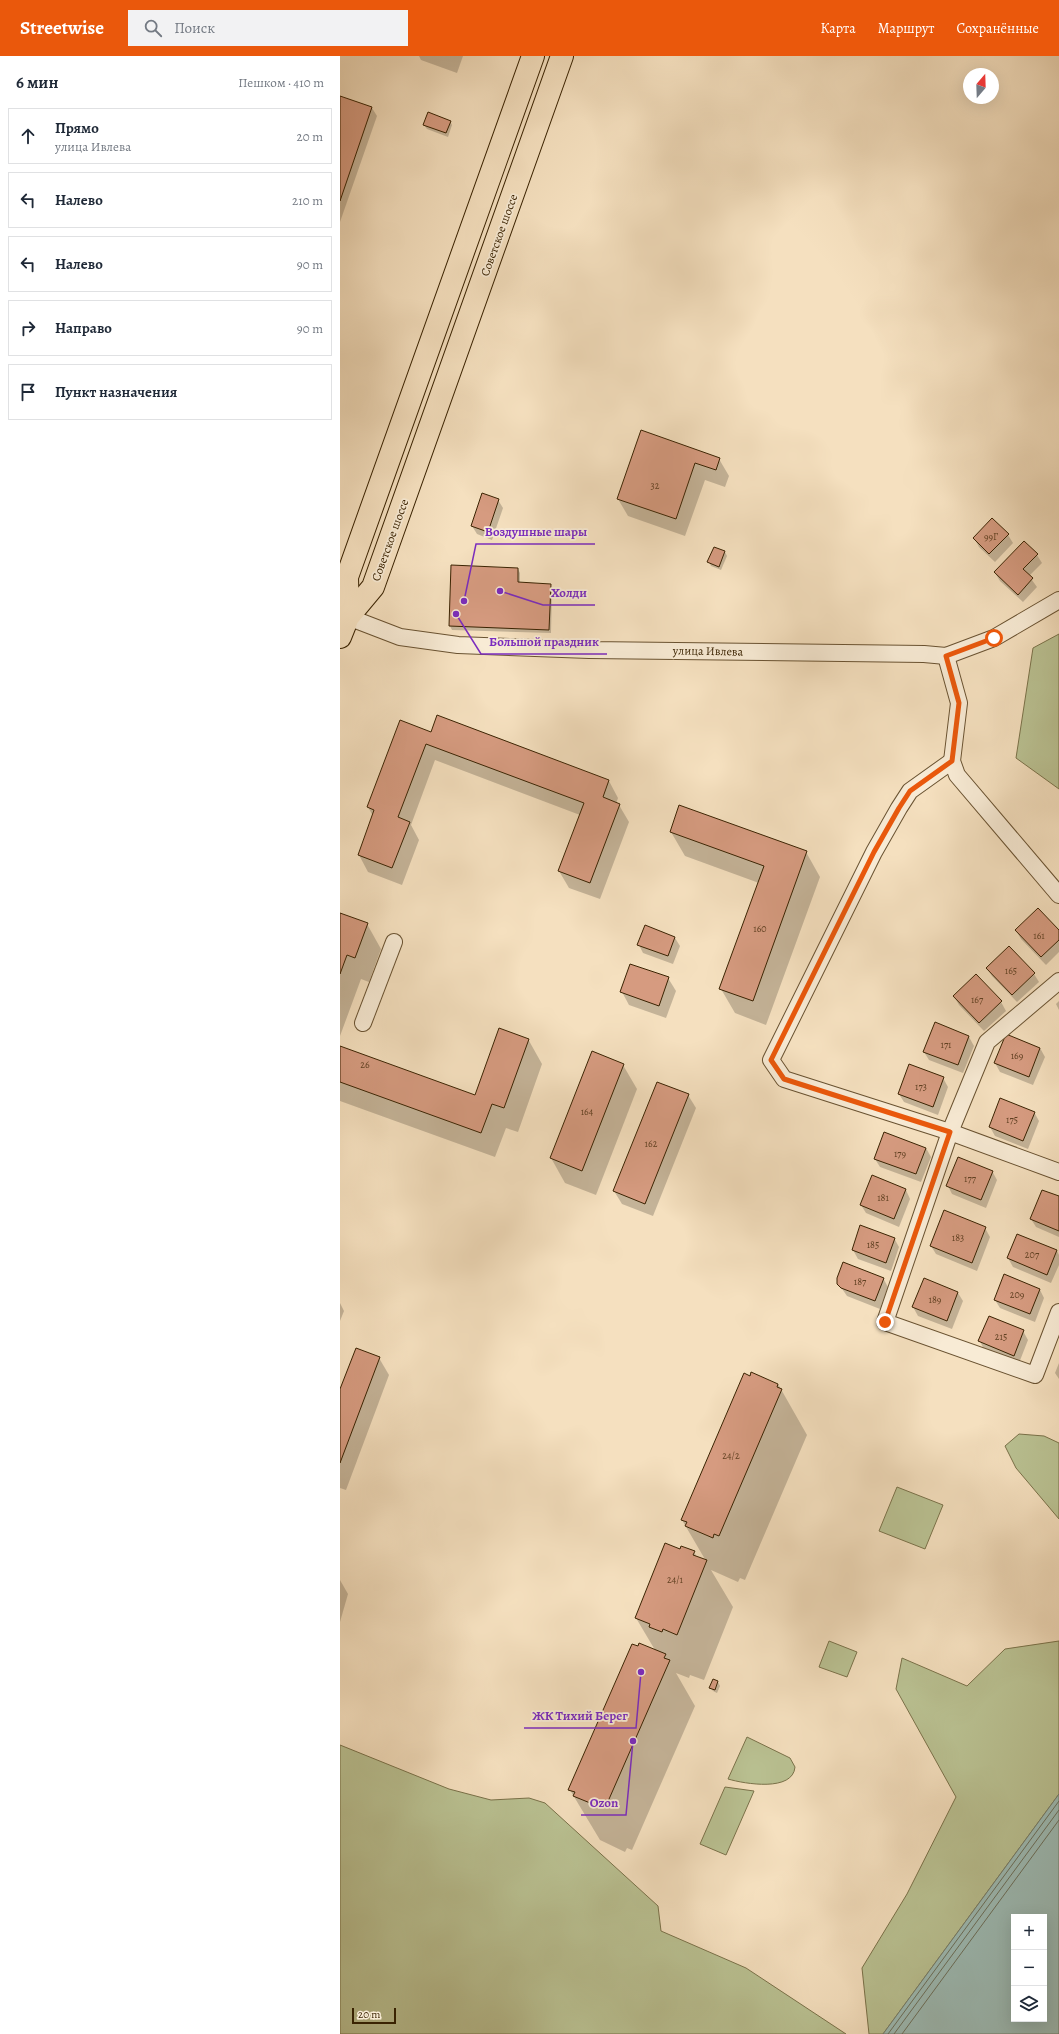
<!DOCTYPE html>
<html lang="ru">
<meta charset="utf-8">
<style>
:root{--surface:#fff;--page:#f2f2f3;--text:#1f2937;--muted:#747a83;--line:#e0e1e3;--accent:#ea580c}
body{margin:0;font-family:Alegreya,serif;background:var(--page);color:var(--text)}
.controls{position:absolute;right:12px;bottom:12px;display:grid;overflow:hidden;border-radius:0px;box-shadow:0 4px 16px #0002}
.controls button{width:36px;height:36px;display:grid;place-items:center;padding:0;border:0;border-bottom:1px solid var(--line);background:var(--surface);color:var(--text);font:20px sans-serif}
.compass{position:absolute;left:623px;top:12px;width:36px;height:36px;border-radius:50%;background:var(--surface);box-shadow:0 4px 16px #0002;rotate:19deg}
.scale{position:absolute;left:12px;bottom:10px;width:44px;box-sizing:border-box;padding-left:4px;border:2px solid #3a2302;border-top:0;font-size:11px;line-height:14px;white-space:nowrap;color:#3a2302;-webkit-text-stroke:3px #f8ebd5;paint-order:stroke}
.stop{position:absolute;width:12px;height:12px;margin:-9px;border:3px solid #ea580c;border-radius:50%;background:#fff}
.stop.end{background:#ea580c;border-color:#fff;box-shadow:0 1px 4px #0008}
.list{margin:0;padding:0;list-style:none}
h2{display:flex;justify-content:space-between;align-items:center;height:52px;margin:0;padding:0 16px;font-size:17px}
h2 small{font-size:13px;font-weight:400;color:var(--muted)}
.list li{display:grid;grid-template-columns:26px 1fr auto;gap:12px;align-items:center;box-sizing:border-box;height:56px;margin:0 8px 8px;padding:0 8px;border:1px solid var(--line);border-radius:0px}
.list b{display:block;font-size:15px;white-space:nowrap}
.list p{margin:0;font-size:13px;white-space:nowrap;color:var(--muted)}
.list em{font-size:13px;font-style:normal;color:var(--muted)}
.icon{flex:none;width:22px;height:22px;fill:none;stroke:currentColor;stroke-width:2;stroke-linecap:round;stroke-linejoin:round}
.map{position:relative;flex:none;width:719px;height:1978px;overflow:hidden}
header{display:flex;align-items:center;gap:24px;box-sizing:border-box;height:56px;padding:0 20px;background:var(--accent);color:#fff}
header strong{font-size:19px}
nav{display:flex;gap:22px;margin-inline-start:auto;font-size:14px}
.search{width:280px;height:36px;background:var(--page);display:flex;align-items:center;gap:10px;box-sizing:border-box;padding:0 14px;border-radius:0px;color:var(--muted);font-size:15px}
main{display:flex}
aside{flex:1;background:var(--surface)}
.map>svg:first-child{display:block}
.green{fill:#bac293;stroke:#7a724a}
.water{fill:#9dbcb6;stroke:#757f6e;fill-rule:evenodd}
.shadow{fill:#0003}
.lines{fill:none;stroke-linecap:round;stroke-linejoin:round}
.shore{stroke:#6c705c;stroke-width:1}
.building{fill:#d69b80;stroke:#3a2302}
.street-casing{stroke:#695231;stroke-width:18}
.highway-casing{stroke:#3a2302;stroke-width:24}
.street{stroke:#f8ebd5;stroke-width:16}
.highway{stroke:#f5e0bf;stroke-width:22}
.route{stroke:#ea580c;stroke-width:5}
.labels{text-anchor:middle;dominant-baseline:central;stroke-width:3.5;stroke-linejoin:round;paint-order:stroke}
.number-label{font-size:10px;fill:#614122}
.street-label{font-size:12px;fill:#3a2302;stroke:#f8ebd5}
.leader{fill:none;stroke:#7b2cbf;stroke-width:1.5}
.callout-dot{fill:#7b2cbf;stroke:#f8ebd5;stroke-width:1.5}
.callout-label{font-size:13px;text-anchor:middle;font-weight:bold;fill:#7b2cbf;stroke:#f8ebd5;stroke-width:3.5;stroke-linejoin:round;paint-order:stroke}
</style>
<header>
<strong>Streetwise</strong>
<div class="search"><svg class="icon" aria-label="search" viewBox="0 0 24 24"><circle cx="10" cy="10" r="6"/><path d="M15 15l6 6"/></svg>Поиск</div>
<nav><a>Карта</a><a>Маршрут</a><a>Сохранённые</a></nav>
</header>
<main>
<aside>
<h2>6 мин<small>Пешком · 410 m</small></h2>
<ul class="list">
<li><svg class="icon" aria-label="ahead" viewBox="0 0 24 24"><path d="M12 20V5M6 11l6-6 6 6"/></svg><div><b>Прямо</b><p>улица Ивлева</p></div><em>20 m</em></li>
<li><svg class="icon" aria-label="left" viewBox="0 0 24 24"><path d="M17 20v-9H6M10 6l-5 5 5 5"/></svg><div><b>Налево</b></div><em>210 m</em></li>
<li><svg class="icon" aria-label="left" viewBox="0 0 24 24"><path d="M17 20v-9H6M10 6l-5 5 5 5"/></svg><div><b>Налево</b></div><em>90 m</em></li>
<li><svg class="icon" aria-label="right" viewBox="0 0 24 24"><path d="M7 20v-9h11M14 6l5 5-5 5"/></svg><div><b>Направо</b></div><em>90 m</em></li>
<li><svg class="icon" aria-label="arrive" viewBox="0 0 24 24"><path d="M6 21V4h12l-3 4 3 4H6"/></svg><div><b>Пункт назначения</b></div></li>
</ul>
</aside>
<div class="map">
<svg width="719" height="1978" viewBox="0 0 719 1978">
<rect width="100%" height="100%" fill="#f5e0bf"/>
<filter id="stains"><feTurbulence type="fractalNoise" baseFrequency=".005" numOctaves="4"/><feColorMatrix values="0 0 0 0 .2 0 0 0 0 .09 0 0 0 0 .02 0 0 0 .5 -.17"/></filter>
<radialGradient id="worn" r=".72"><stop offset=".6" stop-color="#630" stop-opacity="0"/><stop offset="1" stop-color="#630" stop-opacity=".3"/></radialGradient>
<g class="green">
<polygon points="719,578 719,733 676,702 693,592"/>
<polygon points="679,1378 704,1380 719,1387 719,1463 676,1412 665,1390"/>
<polygon points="557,1431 603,1449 585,1493 539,1475"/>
<polygon points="489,1585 517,1596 507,1621 479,1611"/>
<polygon points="719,1585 719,1738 543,1978 529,1978 522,1912 567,1838 616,1741 556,1633 562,1602 627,1630 665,1593"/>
<path d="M407 1681 450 1702 455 1711C453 1736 405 1728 388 1723Z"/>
<polygon points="0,1689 109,1733 151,1744 189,1742 205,1747 318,1850 321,1875 406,1912 506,1978 0,1978"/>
<polygon points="385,1731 414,1735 386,1799 360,1788"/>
</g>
<path class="water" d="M719 1738V1978H543ZM674 1861H704V1963H674Z"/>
<g class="shadow">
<polygon points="79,0 123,0 117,17 81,4"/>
<polygon points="0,41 32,52 37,60 0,166"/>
<polygon points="110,65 112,69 108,81 87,73 84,69"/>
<polygon points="302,376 379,403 389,420 385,431 365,424 345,480 288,460 278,443"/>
<polygon points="158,444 163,452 152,484 137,478 132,470"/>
<polygon points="668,479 673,487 655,506 639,491 634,482"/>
<polygon points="374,492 385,496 387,500 381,514 371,510 369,506"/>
<polygon points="697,499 702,507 689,520 697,531 683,546 660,525 655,517"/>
<polygon points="178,513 180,517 180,527 210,529 212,533 211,577 112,574 110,570"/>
<polygon points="91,677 269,725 278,742 276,748 279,749 289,766 260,843 229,832 219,815 240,759 95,704 71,769 79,784 62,829 28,816 19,799 33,760 28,751"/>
<polygon points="331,776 466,796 480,821 426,969 395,957 381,933 419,827 345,800"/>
<polygon points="0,859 27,868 41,893 29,926 21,923 0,980"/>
<polygon points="676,874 719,876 719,896 706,909 681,883"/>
<polygon points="335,882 340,890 333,908 303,897 299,889"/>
<polygon points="647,912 694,918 699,926 677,946 652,920"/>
<polygon points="328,922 336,935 326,962 289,949 282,936"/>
<polygon points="614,940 661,946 666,955 644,975 619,949"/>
<polygon points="719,945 719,954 716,948"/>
<polygon points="595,968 629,981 634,990 623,1017 589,1004 584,996"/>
<polygon points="188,983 202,1008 178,1076 166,1072 155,1101 0,1045 0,991 135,1040"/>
<polygon points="700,992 705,1001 693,1029 660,1016 655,1007"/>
<polygon points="283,1009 297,1033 256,1139 225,1127 211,1102"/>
<polygon points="603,1022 608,1031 598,1059 564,1046 559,1038"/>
<polygon points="348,1039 356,1052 313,1160 282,1148 274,1135"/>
<polygon points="694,1056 699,1065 688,1093 655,1080 650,1071"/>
<polygon points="586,1092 591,1101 581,1126 540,1111 535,1103"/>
<polygon points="652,1115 657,1124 646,1152 612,1138 608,1130"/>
<polygon points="566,1134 570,1143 559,1171 526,1157 521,1149"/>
<polygon points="719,1142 719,1181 696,1171 691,1163"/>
<polygon points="521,1171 554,1182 559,1191 551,1215 518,1203 513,1194"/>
<polygon points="645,1172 650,1181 637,1215 596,1198 591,1190"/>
<polygon points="717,1195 719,1199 719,1209 711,1227 673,1211 668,1202"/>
<polygon points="543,1222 548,1231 540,1253 507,1240 498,1227"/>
<polygon points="700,1234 704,1242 695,1266 660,1252 655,1244"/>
<polygon points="618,1237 623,1245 612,1273 578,1260 573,1251"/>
<polygon points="0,1247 4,1255 0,1265"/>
<polygon points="683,1275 688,1284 679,1307 644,1294 640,1285"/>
<polygon points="39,1302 49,1319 6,1434 0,1432 0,1336"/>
<polygon points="719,1307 719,1323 715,1317"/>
<polygon points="438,1328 467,1379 405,1524 400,1522 398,1526 371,1514 393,1551 364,1624 350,1619 349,1622 336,1617 355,1650 292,1794 287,1792 285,1796 260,1784 230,1734 315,1594 296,1562 340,1494 354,1496 357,1501 366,1505 342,1464"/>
<polygon points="0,1524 8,1538 0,1566"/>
<polygon points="378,1626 380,1630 377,1637 373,1635 370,1631"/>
</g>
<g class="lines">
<g class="shore">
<polyline points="548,1978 719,1745"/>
<polyline points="554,1978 719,1754"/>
<polyline points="562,1978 719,1764"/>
</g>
</g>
<g class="building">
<polygon points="0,40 32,51 0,145"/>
<polygon points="88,56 111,65 106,77 83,69"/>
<polygon points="301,374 380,402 376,414 355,407 336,463 277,443"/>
<polygon points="142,437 159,443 148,476 131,470"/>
<polygon points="652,462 669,478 649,498 633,482"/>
<polygon points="684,485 698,498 683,513 693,522 678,539 654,516"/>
<polygon points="374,491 385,495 379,511 367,506"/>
<polygon points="111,509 178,512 178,526 211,528 209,574 109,570"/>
<polygon points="97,659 269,724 263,741 280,748 250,827 218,815 244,747 86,688 58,761 70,766 52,812 18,799 34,754 27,751 60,664 91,676"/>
<polygon points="339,749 467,795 413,945 379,933 424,810 330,776"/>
<polygon points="698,852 719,874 719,884 701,901 675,874"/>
<polygon points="0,857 28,867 15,902 7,899 0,918"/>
<polygon points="305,869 335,881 328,900 297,889"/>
<polygon points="669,890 695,917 672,939 646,912"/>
<polygon points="290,908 329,921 319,950 280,936"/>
<polygon points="636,918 662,945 639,967 613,940"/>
<polygon points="595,966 629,980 618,1009 583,996"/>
<polygon points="159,972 189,983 164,1052 152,1048 141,1077 0,1026 0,990 135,1039"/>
<polygon points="666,978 700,992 689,1021 654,1007"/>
<polygon points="252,995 284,1008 242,1115 210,1102"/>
<polygon points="569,1008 604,1021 593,1051 558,1038"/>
<polygon points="317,1026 349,1038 305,1148 273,1135"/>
<polygon points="660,1042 695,1056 683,1085 649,1071"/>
<polygon points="544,1076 586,1092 576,1118 534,1103"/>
<polygon points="618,1101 653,1115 641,1144 606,1130"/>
<polygon points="532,1119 566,1133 554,1163 520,1149"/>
<polygon points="702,1134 719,1140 719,1175 690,1163"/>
<polygon points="604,1154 646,1171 632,1207 590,1190"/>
<polygon points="520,1169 555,1182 546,1207 512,1194"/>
<polygon points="677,1178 717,1194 707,1219 667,1202"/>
<polygon points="503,1206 544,1222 535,1245 501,1232 497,1228 497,1222"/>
<polygon points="664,1218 700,1233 690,1258 654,1244"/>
<polygon points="584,1222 618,1236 607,1265 572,1251"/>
<polygon points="649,1260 684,1274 674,1300 638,1285"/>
<polygon points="16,1292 40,1301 0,1407 0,1333"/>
<polygon points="411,1316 438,1328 437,1331 442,1333 379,1480 374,1478 373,1482 345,1470 347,1466 341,1464 404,1317 410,1320"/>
<polygon points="325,1487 340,1493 341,1490 355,1495 353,1499 367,1504 337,1579 323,1573 322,1576 309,1571 310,1568 295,1562"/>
<polygon points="299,1587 326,1598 324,1602 330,1604 266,1750 261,1748 260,1751 233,1740 235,1736 228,1734 292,1588 298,1590"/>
<polygon points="373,1623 378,1625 375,1634 369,1632"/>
</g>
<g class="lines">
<g class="street-casing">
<g id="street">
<polyline points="8,561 60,581 118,589 249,594 584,598 606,600 654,582 719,544"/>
<polyline points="606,600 619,647 612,705 617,719 719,839"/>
<polyline points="612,705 570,735 559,752 534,796 431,1004 444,1023 610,1076 719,1116"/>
<polyline points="719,925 647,986 610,1076 545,1266 695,1319 719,1256"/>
<polyline points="23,967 54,886"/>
</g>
</g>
<g class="highway-casing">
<g id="highway">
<polyline points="8,561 7,521 193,0"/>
<polyline points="0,581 8,561 33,531 222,0"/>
</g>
</g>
<use href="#street" class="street"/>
<use href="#highway" class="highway"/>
</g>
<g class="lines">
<polyline class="route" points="545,1266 610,1076 444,1023 431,1004 534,796 559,752 570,735 612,705 619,647 606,600 654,582"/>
</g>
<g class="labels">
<g class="number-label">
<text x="315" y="429">32</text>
<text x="651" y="480">99Г</text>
<text x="420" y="872">160</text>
<text x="699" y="879">161</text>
<text x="671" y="914">165</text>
<text x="637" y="943">167</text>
<text x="606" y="988">171</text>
<text x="677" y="999">169</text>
<text x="25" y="1008">26</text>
<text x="581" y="1030">173</text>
<text x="247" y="1055">164</text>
<text x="672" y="1063">175</text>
<text x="311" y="1087">162</text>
<text x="560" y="1097">179</text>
<text x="630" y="1122">177</text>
<text x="543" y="1141">181</text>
<text x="618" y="1181">183</text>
<text x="533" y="1188">185</text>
<text x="692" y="1198">207</text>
<text x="520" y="1225">187</text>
<text x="677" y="1238">209</text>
<text x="595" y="1243">189</text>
<text x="661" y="1280">215</text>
<text x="391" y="1399">24/2</text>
<text x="335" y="1523">24/1</text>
</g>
<g class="street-label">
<text transform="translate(159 179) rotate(-70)">Советское шоссе</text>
<text transform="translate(50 484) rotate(-70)">Советское шоссе</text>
<text transform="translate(368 595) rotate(1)">улица Ивлева</text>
</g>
</g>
<path class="leader" d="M124 545L136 488H255M160 535L203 549H255M116 558L141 598H267M301 1616L296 1672H184M293 1685L286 1759H241"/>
<g class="callout-dot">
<circle cx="124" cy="545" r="4"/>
<circle cx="160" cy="535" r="4"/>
<circle cx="116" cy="558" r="4"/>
<circle cx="301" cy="1616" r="4"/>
<circle cx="293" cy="1685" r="4"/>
</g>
<g class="callout-label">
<text x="196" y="480">Воздушные шары</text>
<text x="229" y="541">Холди</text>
<text x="204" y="590">Большой праздник</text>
<text x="240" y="1664">ЖК Тихий Берег</text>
<text x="264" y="1751">Ozon</text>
</g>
<rect width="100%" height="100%" filter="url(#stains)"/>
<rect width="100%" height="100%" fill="url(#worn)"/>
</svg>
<div class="controls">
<button>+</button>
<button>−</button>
<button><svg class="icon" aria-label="layers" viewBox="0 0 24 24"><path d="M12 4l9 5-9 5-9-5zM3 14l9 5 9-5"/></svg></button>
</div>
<svg class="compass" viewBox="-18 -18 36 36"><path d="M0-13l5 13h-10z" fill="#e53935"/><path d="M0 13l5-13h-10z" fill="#747a83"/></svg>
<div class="scale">20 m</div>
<div class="stop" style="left:654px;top:582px"></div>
<div class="stop end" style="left:545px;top:1266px"></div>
</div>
</main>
